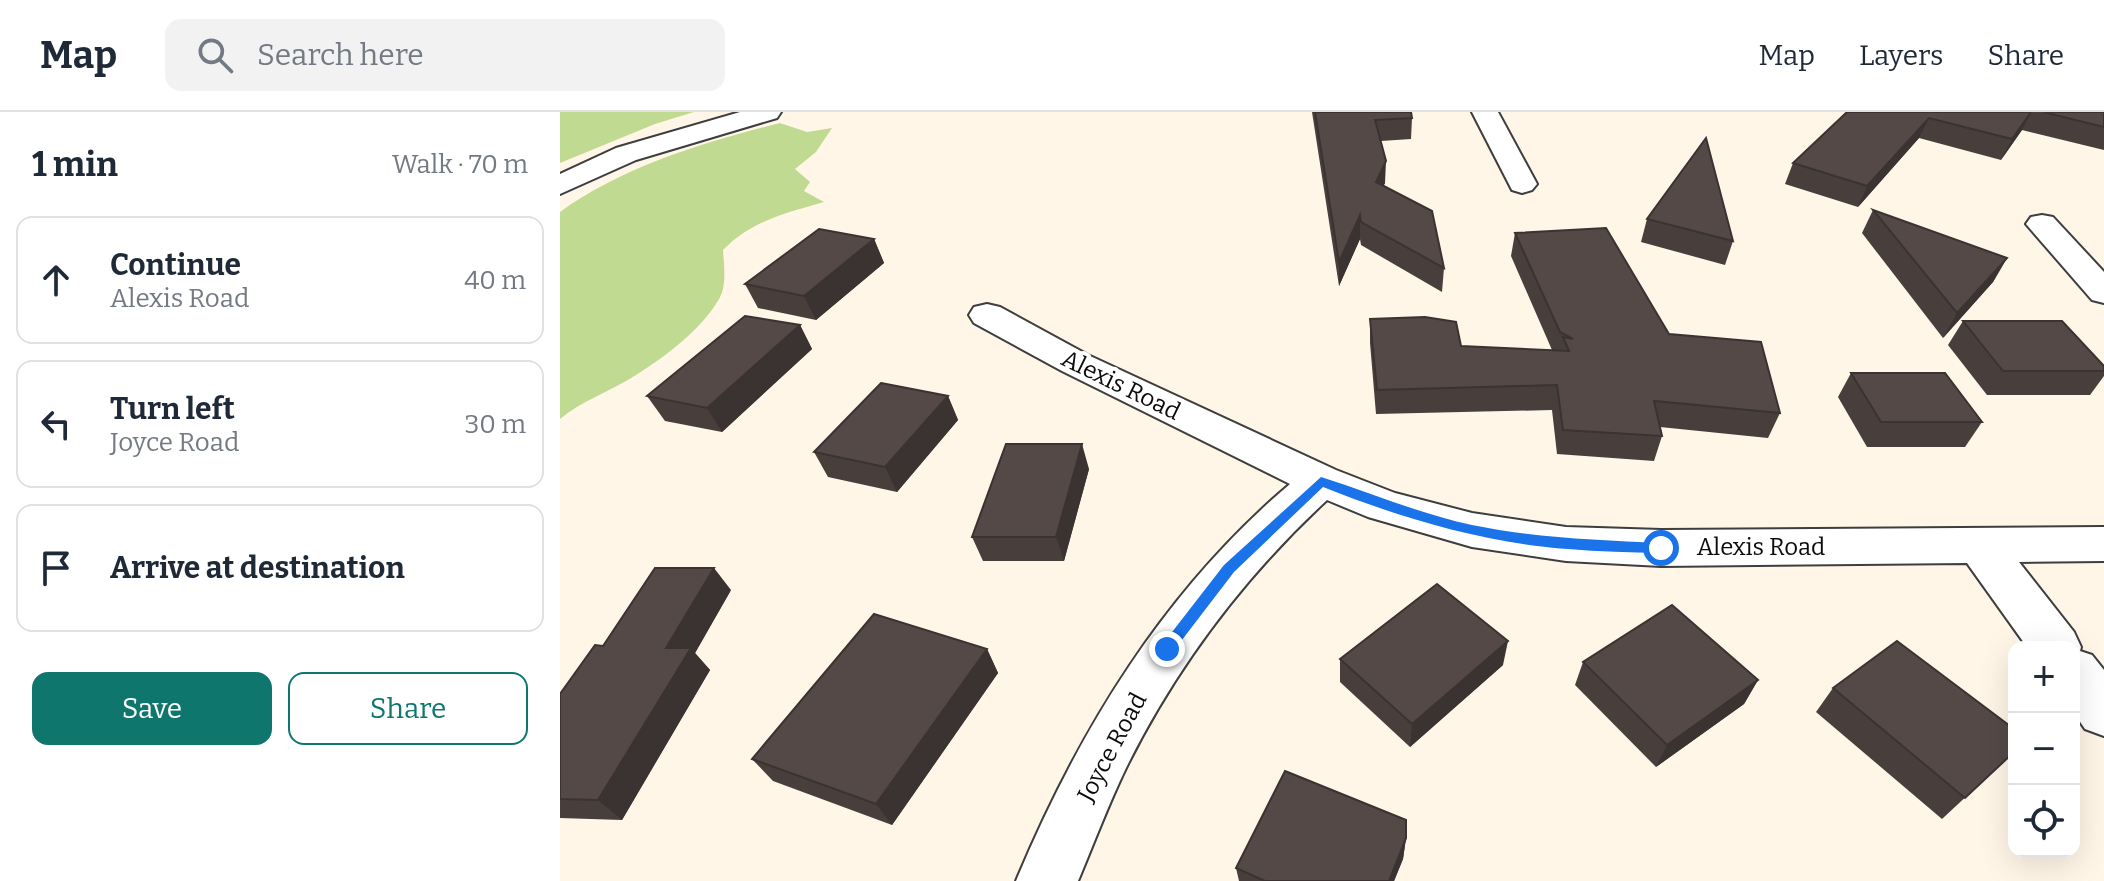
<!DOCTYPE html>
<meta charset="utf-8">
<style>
:root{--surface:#fff;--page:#f2f2f3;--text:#1f2937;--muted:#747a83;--line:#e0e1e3;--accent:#0f766e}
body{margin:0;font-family:Bitter,serif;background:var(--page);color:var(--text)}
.controls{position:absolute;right:24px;bottom:24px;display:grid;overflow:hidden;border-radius:16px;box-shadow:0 8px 32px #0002}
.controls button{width:72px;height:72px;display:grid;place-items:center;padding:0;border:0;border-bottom:2px solid var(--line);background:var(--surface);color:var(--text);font:40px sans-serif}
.stop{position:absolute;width:24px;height:24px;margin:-18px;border:6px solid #1a73e8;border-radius:50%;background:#fff}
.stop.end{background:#1a73e8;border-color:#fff;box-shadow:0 2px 8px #0008}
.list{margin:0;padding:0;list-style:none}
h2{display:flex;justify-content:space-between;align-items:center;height:104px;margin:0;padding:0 32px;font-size:34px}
h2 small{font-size:26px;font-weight:400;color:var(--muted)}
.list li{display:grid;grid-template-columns:52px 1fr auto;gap:24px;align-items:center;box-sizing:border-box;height:128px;margin:0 16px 16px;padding:0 16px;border:2px solid var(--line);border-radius:16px}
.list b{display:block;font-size:30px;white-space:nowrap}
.list p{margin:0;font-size:26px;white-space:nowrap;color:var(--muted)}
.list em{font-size:26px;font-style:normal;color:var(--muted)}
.actions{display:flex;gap:16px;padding:24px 32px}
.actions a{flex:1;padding:18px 0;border:2px solid var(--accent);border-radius:16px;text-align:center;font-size:28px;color:var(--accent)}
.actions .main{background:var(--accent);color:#fff}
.icon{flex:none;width:44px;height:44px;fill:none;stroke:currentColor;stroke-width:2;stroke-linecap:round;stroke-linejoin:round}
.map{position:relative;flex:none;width:1544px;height:769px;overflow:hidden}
header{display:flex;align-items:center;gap:48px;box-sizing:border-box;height:112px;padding:0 40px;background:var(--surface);border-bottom:2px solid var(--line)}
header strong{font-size:38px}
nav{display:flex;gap:44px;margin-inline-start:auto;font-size:28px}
.search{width:560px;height:72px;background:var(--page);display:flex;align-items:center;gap:20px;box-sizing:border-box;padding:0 28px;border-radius:16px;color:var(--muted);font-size:30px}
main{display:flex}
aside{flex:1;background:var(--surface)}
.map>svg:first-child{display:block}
.forest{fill:#c0db91}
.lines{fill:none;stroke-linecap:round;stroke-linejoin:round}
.street-casing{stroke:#3e3e3e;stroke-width:4}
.street{fill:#fff;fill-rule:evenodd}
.wall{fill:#483f3d}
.shaded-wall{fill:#3b3332}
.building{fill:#544947;stroke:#3b3332;stroke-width:2}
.route{fill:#1a73e8}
.labels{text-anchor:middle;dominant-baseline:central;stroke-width:8;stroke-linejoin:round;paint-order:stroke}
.street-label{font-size:24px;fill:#0b0b0b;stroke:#fff}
</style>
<header>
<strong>Map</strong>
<div class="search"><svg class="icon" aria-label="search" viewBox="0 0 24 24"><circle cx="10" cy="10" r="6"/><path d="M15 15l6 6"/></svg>Search here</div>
<nav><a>Map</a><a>Layers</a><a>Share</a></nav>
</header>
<main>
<aside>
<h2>1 min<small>Walk · 70 m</small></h2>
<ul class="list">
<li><svg class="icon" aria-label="ahead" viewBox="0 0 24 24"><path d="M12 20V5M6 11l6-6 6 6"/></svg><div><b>Continue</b><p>Alexis Road</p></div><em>40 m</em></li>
<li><svg class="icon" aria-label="left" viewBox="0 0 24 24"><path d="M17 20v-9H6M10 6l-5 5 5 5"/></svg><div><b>Turn left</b><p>Joyce Road</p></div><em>30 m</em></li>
<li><svg class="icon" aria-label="arrive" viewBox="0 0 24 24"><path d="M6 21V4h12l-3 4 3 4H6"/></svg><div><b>Arrive at destination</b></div></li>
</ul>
<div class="actions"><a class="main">Save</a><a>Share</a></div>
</aside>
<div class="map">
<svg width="1544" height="769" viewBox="0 0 1544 769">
<rect width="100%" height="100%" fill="#fff6e8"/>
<g class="forest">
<polygon points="0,0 134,0 95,12 0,51"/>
<path d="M220 11 247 20 272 16 256 40 235 57 250 70 244 79 264 90C226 101 191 109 163 138 164 153 167 174 159 187 142 217 105 245 76 263 51 279 23 288 0 307V100C64 54 145 30 220 11Z"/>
</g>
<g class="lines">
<g class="street-casing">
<g id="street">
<polygon points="180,0 221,0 217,6 76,48 0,82 0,62 56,36"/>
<polygon points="912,0 938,0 977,72 972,78 962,81 952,78"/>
<polygon points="1482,103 1493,105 1544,160 1544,191 1532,188 1466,112 1471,105"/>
<path d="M427 192 440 195 528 243 776 358 835 381 912 401 1006 415 1101 418 1544 415V449L1459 450 1514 520 1521 535 1520 539 1532 543 1544 558V624L1525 617 1514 601V535H1467L1407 451 1101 454 1006 449 912 435 808 405 767 388C684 465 616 555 566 656 548 693 534 731 518 769H456C519 618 604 479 730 372L502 259 414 211 409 203 414 195Z"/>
</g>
</g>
<use href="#street" class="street"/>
</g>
<g class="wall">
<polygon points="752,0 851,0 852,6 851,27 821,29 825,71 823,74 884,156 882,180 801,133 800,127 779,174"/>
<polygon points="1287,0 1544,0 1544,38 1462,18 1441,48 1359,26 1298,95 1225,72 1233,51"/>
<polygon points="1313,98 1447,146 1433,170 1383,226 1302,121"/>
<polygon points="1087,107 1173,129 1165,153 1081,130"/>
<polygon points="955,121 1109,222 1220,301 1208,326 1100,315 1102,324 1094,349 997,342 992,298 816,302 810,231 810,207 901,234 992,238 951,144"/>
<polygon points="314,127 324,151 256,208 198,196 185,172"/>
<polygon points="1403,209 1544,254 1544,264 1530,283 1427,283 1388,233"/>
<polygon points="240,213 252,237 162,320 105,309 87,284"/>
<polygon points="1291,261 1422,310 1405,335 1307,335 1278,285"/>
<polygon points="388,284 398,308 337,380 268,365 254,340"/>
<polygon points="529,357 504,449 423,449 412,425"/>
<polygon points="171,478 135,541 150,558 62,708 0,706 0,582 43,534"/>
<polygon points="427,537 438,561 332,713 213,669 192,647"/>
<polygon points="780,547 943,553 850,635 780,570"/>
<polygon points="1023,550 1198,568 1184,592 1096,655 1015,573"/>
<polygon points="1273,576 1454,640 1382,707 1256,600"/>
<polygon points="846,726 843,747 834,769 679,769 676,756"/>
</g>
<g class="shaded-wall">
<polygon points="1471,0 1462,18 1441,48 1452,27"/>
<polygon points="1369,6 1359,26 1298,95 1307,74"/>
<polygon points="826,49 825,71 815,93 816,70"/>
<polygon points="800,103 800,127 779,174 779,150"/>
<polygon points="314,127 324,151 256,208 244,184"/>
<polygon points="1447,146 1433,170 1383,226 1397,201"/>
<polygon points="240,213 252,237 162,320 147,296"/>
<polygon points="388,284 398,308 337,380 325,355"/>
<polygon points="522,332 529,357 504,449 496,425"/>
<polygon points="154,456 171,478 135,541 150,558 62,708 38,688 106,536"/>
<polygon points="948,529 943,553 850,635 852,612"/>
<polygon points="427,537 438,561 332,713 316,692"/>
<polygon points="1198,568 1184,592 1096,655 1107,633"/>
<polygon points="846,726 843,747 834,769 829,769"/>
</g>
<g class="building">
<polygon points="755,0 851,0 852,6 815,8 826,49 816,70 872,99 884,156 801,110 800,103 779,150"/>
<polygon points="1287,0 1471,0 1452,27 1369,6 1307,74 1233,51"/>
<polygon points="1483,0 1544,0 1544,15"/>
<polygon points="1146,26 1173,129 1087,107"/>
<polygon points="1313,98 1447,146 1397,201"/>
<polygon points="1046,116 1109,222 1201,230 1220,301 1094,289 1102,324 1003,318 997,273 817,278 810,207 865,205 896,210 901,234 1009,239 1003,225 1013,227 1000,220 955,121"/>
<polygon points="259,117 314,127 244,184 185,172"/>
<polygon points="185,204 240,213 147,296 87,284"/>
<polygon points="1403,209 1502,209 1544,254 1544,259 1443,259"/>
<polygon points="1291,261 1385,261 1422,310 1321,310"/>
<polygon points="321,271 388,284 325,355 254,340"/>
<polygon points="446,332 522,332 496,425 412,425"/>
<polygon points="95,456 154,456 106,536 131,536 38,688 0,687 0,582 35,533 43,534"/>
<polygon points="877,472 948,529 852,612 780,547"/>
<polygon points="1112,493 1198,568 1107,633 1023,550"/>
<polygon points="314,502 427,537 316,692 192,647"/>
<polygon points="1337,529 1454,617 1454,640 1405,686 1273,576"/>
<polygon points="725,659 846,708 846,726 829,769 705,769 676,756"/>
</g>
<path class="route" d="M761 365C812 381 860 402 912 413 975 426 1038 428 1101 431L1108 436 1101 441C1070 440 1039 440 1008 437 924 431 841 406 763 375L674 460 612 541H602V533L664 453Z"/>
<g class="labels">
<g class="street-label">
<text transform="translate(561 273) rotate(26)">Alexis Road</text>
<text x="1201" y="435">Alexis Road</text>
<text transform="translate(552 635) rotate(-62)">Joyce Road</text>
</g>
</g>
</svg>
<div class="controls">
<button>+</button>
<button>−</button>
<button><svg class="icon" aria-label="locate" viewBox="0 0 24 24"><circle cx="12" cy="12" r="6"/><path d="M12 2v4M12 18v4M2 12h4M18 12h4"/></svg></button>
</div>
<div class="stop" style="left:1101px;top:436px"></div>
<div class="stop end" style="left:607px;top:537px"></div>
</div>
</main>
